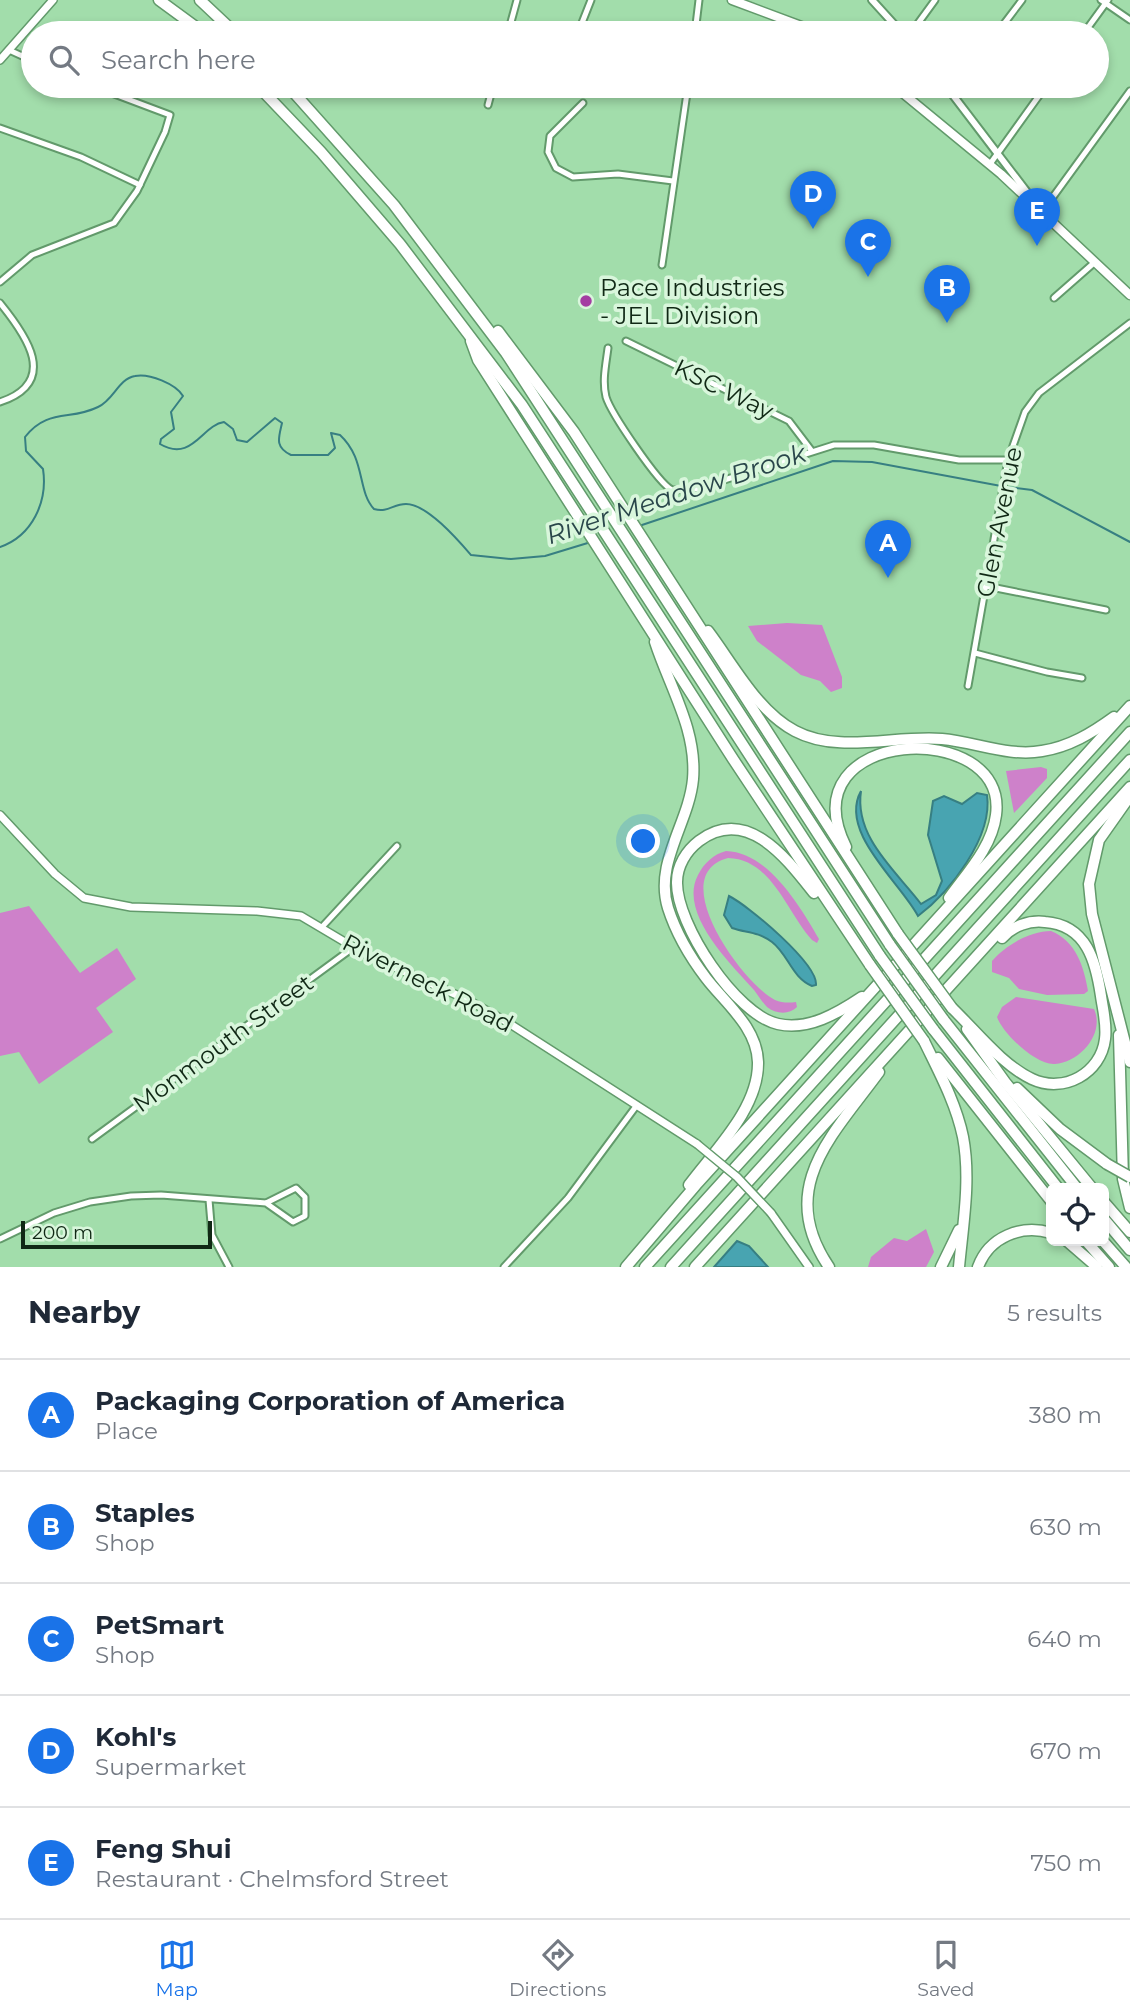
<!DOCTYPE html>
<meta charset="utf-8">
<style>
:root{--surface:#fff;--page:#f2f2f3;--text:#1f2937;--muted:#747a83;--line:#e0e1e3;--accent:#1a73e8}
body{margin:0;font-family:Montserrat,sans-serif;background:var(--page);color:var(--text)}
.controls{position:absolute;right:21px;bottom:21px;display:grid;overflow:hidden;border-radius:10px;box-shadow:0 4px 10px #0003}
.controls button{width:63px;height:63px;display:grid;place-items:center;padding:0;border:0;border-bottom:2px solid var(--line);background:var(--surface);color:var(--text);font:35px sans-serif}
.scale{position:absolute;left:21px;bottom:18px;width:191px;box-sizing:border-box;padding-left:7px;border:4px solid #102815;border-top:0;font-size:19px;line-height:24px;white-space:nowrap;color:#102815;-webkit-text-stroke:5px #d9f6dc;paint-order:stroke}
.you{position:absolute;left:644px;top:842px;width:24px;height:24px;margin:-18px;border:5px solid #fff;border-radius:50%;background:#1a73e8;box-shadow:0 0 0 10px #1a73e833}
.badge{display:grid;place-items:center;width:46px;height:46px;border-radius:50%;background:var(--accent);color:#fff;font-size:23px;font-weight:700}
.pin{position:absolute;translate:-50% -58px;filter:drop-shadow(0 2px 4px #0008)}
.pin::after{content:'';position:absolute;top:37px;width:24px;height:21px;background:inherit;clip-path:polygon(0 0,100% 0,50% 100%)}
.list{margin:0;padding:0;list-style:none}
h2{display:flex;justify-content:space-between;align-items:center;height:91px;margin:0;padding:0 28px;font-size:30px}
h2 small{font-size:23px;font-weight:400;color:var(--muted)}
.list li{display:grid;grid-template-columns:46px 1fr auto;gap:21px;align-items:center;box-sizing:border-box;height:112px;padding:0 28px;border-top:2px solid var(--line)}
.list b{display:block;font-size:26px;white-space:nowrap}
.list p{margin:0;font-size:23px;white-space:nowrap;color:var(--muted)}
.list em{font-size:23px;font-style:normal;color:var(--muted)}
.icon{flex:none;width:38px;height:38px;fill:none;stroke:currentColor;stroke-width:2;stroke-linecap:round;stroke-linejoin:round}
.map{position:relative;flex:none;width:1130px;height:1267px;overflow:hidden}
.search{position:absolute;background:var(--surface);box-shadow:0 4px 10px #0003;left:21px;right:21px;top:21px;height:77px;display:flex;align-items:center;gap:18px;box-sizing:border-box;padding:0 24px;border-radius:38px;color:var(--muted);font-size:26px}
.sheet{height:651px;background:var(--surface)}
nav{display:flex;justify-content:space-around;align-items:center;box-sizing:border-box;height:98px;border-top:2px solid var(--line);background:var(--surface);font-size:19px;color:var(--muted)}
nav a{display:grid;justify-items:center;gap:4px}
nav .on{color:var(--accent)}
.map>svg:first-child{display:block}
.green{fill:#ce81ca}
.water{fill:#48a4b1;stroke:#377f82;stroke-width:2}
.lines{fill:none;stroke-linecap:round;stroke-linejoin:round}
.stream{stroke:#377f82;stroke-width:2}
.minor-casing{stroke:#629a6b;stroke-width:9}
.tertiary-casing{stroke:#629a6b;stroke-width:10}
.secondary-casing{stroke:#629a6b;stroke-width:10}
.primary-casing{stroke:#629a6b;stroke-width:11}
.motorway-casing{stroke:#629a6b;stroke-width:13}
.minor{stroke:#fff;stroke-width:5}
.tertiary{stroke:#fff;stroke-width:6}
.secondary{stroke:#fff;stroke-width:7}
.primary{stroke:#fff;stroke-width:8}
.motorway{stroke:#fff;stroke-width:10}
.secondary-bridge-casing{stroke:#629a6b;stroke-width:10;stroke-linecap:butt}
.motorway-bridge-casing{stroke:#629a6b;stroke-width:13;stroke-linecap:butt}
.secondary-bridge{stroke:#fff;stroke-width:7}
.motorway-bridge{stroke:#fff;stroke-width:10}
.poi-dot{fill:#a43da2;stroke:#d9f6dc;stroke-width:2.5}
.labels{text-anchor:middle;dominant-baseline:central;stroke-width:7;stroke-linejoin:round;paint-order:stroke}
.poi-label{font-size:24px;fill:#102815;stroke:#d9f6dc;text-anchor:start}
.street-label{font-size:24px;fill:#102815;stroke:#d9f6dc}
.water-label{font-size:26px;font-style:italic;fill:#29464a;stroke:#d9f6dc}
</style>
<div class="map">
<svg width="1130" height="1267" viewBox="0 0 1130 1267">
<rect width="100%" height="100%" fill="#a2ddab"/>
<g class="green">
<polygon points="787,623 822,625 842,677 842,688 831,692 820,681 801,675 757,641 748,626"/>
<polygon points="1041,767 1047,769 1047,778 1014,813 1006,771"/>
<path d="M726 851C768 852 800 906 819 939L817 943 812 940C787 913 772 859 728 858 663 875 744 985 775 1000 782 1003 789 1003 796 1002L797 1007C789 1015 776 1014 767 1007 762 1002 758 995 754 990 730 963 678 913 698 875 704 863 714 854 726 851Z"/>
<polygon points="29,906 80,973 117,948 136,979 96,1008 113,1032 39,1084 19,1052 0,1056 0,913"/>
<path d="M1051 931C1076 941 1084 967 1088 991L1084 994 1047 995 1019 989 1009 978 992 972V961C1006 945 1030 931 1051 931Z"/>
<path d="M1016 997 1094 1009C1105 1033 1081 1062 1055 1064 1037 1066 1003 1034 997 1017L1002 1007Z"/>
<polygon points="926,1229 934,1252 926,1267 868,1267 871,1257 894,1238 907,1241"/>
</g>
<g class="water">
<path d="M861 791C854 837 896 871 921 904L936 895 942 881 928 835 933 801 944 796 962 804 977 793 987 795C993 837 950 892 918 916 901 883 838 832 861 791Z"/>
<path d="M729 896C749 906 818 964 816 985L812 986C792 978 788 954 772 942 757 931 746 933 732 928L724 915Z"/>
<polygon points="737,1241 749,1246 768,1267 714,1267"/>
</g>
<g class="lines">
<g class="stream">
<polyline points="1007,487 1032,490 1130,542"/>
<polyline points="639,526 833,461 872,462 1001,486"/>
<path d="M0 547C32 536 48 502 43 469L26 451 25 437C48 408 70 421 98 407 114 400 118 379 135 376 149 373 176 384 183 396L171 412 174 429 161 439 160 444C192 463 202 425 224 422L233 429 237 440 247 442 275 418 282 423C279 437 274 447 291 455H328L335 448 331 433 340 435C366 459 357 491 374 509 388 513 393 504 406 504 427 504 458 540 471 555L511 559 545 556 591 542"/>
</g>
<g class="minor-casing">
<g id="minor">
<polyline points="1101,0 1130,20"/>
<polyline points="508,33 517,0"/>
<polyline points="578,33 591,0"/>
<polyline points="695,33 699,0"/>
<polyline points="911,33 935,0"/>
<polyline points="997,33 1022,0"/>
<polyline points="1084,33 1108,0"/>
<polyline points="9,50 33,61"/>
<polyline points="952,94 959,86"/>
<polyline points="583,103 550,136 548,152 556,168 573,177 618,174 673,181"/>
<polyline points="488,105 493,86"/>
<polyline points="0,128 81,157 140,185"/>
<polyline points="990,164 1046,86"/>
<polyline points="1042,212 1130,91"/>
<polyline points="662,265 688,86"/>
<polyline points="0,282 32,255 114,223 137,191 165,132 170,115 93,86"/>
<polyline points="1054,298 1095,262"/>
<path d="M0 303C26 335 60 382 0 402"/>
<polyline points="626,341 789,421 811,450"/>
<path d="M608 348C606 364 602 381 606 397 611 413 658 483 672 490L696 489 834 445H874L959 460H1008"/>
<polyline points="986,586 1106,610"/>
<polyline points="975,653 1047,672 1082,678"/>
<polyline points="968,686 1008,460 1025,412 1039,393 1130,323"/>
<polyline points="322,927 397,846"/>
<polyline points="92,1139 354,947"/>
<polyline points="209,1200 212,1235 229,1267"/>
<polyline points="0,1239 54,1213 90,1202 131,1196 161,1195 266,1203 296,1188 305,1197 305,1216 293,1222 266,1203"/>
<polyline points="504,1267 568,1198 637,1105"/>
</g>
</g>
<g class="tertiary-casing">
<g id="tertiary">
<polyline points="872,0 902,33"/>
<polyline points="946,86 1036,204"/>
</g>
</g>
<g class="secondary-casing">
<g id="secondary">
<polyline points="0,60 53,0"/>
<polyline points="0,815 55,874 84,898 131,907 257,911 301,916 365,954 468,1000 507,1022 697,1144"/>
<polyline points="771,1213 809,1267"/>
</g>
</g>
<g class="primary-casing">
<g id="primary">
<polyline points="732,0 820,33"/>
<polyline points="894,86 1001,174 1130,295"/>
</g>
</g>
<g class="motorway-casing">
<g id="motorway">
<polyline points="159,0 204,33"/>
<polyline points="200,0 235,33"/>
<polyline points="258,86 321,152 400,244 522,405 880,956"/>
<polyline points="288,86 394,205 506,353 890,945"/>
<polyline points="498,331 574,432 898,934"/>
<polyline points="471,341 478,360 733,759 870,965"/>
<path d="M708 631C733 664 757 711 795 731 838 754 895 735 942 739 976 742 1009 757 1042 751 1069 747 1092 733 1114 717"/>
<path d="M655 642C670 688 697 730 693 779 689 823 654 863 668 908 676 933 690 957 706 978 725 1003 757 1027 758 1062 759 1108 715 1150 689 1185"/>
<polyline points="1130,796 1099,840 1089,884 1092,914 1130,1062"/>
<path d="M846 847C786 726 1009 718 996 815 992 847 967 873 949 898"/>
<path d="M814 893C787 859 747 805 699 841 686 851 677 866 677 882 676 924 736 1015 778 1024 808 1031 838 1013 862 997"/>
<path d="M952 1008C976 1031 1002 1065 1032 1079 1064 1094 1101 1073 1105 1039 1107 1025 1103 1010 1101 996 1096 962 1087 925 1045 922 1029 920 1013 926 1002 938"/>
<polyline points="943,1019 1077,1188"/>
<polyline points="933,1029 1058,1188"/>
<polyline points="967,1029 1005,1082 1092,1188"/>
<polyline points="1119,1035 1123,1179 1130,1208"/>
<path d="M924 1041C939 1072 956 1103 963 1137 971 1179 963 1224 959 1267"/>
<polyline points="938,1058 1051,1201"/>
<polyline points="1017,1088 1060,1129 1107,1164"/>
<polyline points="1104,1202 1130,1232"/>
<polyline points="1104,1219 1130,1250"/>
<polyline points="1067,1241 1097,1267"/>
<polyline points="1086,1241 1109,1267"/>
<polyline points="1103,1241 1126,1267"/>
<polyline points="626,1267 696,1185 1130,706"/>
<polyline points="645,1267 1130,732"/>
<polyline points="671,1267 1130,760"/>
<polyline points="695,1267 1130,787"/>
<path d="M829 1267C775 1188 833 1135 879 1072"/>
<polyline points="941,1267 959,1230"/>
<path d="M978 1267C989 1237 1021 1224 1051 1233"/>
</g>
</g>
<use href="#minor" class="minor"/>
<use href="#tertiary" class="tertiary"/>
<use href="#secondary" class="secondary"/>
<use href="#primary" class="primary"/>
<use href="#motorway" class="motorway"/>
<g class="secondary-bridge-casing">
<polyline id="secondary-bridge" points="697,1144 737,1177 771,1213"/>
</g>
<g class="motorway-bridge-casing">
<g id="motorway-bridge">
<polyline points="898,934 952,1008"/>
<polyline points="890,945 943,1019"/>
<polyline points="880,956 933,1029"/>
<polyline points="870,965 924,1041"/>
<polyline points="1107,1164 1130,1177"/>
</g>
</g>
<use href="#secondary-bridge" class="secondary-bridge"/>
<use href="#motorway-bridge" class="motorway-bridge"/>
</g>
<circle class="poi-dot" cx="586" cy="301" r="7"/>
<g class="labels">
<g class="poi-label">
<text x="600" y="287">Pace Industries<tspan x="600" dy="28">- JEL Division</tspan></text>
</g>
<g class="street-label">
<text transform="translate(724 389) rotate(26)">KSC Way</text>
<text transform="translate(999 522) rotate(-79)">Glen Avenue</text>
<text transform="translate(428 983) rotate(27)">Riverneck Road</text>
<text transform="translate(223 1043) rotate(-36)">Monmouth Street</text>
</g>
<g class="water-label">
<text transform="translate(676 494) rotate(-18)">River Meadow Brook</text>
</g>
</g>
</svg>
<div class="controls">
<button><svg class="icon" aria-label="locate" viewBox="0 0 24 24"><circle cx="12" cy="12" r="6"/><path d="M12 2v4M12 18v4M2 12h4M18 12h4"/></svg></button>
</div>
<div class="scale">200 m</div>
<div class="you"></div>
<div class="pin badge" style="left:888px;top:578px">A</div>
<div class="pin badge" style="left:947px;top:323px">B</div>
<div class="pin badge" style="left:868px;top:277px">C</div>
<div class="pin badge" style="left:813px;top:229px">D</div>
<div class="pin badge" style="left:1037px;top:246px">E</div>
<div class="search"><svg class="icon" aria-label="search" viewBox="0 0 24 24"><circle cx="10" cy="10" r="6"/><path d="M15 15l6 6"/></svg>Search here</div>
</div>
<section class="sheet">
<h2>Nearby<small>5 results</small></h2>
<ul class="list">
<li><span class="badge">A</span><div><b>Packaging Corporation of America</b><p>Place</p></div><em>380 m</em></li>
<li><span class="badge">B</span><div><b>Staples</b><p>Shop</p></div><em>630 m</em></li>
<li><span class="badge">C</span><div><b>PetSmart</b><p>Shop</p></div><em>640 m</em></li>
<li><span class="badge">D</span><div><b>Kohl's</b><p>Supermarket</p></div><em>670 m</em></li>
<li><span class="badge">E</span><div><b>Feng Shui</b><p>Restaurant · Chelmsford Street</p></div><em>750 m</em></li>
</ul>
</section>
<nav>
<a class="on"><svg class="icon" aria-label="map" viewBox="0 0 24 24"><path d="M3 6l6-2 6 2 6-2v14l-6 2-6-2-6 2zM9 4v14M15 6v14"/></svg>Map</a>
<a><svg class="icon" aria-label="directions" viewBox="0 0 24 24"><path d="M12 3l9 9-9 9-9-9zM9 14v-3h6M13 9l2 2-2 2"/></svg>Directions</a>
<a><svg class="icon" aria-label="saved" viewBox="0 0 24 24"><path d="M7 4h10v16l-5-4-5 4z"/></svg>Saved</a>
</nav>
